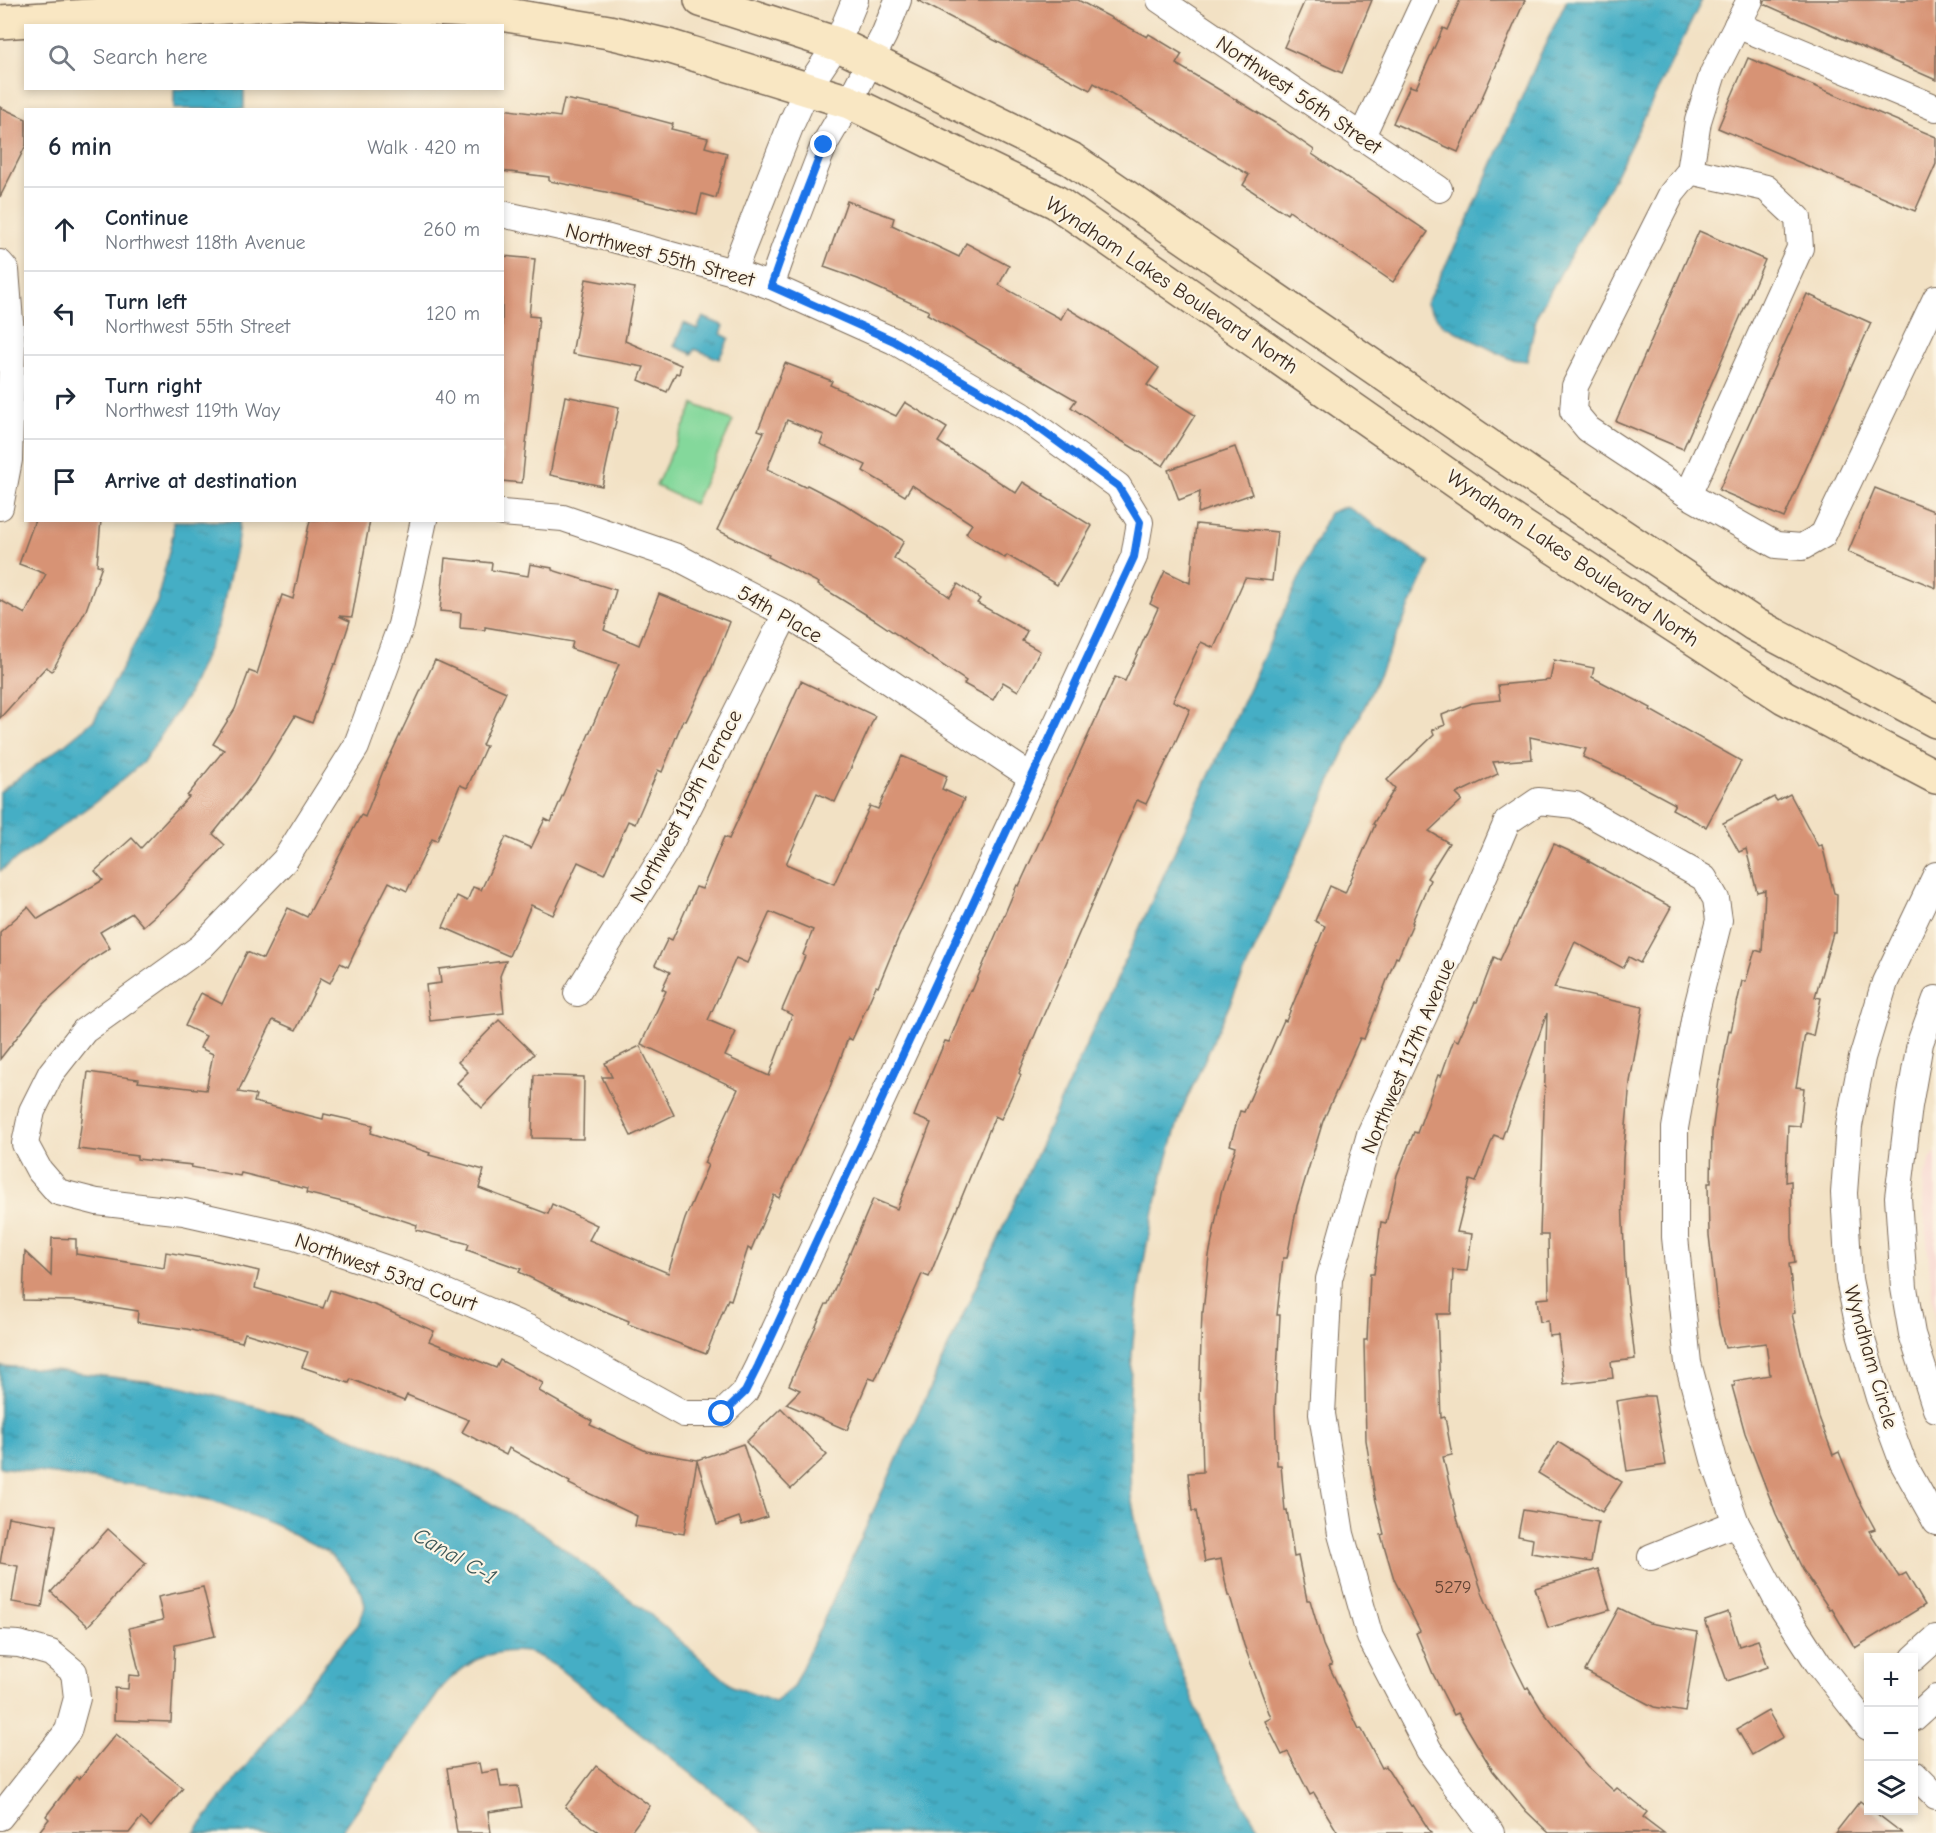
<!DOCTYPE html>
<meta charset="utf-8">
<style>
:root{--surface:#fff;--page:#f2f2f3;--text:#1f2937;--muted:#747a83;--line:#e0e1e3}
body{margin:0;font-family:"Comic Neue",sans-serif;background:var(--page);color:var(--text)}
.controls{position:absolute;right:18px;bottom:18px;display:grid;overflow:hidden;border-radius:0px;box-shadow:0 3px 9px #0003}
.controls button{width:54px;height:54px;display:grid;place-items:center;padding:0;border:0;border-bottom:2px solid var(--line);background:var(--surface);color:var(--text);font:30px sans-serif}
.stop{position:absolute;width:18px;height:18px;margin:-14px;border:4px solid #1a73e8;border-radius:50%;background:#fff}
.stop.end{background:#1a73e8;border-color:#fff;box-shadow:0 2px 6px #0008}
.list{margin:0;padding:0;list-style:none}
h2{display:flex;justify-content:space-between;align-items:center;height:78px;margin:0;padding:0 24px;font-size:26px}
h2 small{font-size:20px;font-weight:400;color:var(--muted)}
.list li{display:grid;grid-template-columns:39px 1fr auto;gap:18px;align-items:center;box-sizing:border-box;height:84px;padding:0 24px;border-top:2px solid var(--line)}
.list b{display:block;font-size:22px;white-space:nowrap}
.list p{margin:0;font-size:20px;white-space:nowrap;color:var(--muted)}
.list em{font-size:20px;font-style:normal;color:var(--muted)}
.icon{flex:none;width:33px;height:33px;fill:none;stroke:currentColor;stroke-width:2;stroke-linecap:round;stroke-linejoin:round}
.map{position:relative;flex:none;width:1936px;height:1833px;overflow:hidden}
.search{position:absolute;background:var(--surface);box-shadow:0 3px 9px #0003;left:24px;top:24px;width:480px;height:66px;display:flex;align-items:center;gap:15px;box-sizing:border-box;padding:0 21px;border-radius:0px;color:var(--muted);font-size:22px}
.panel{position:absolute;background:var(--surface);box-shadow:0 3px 9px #0003;left:24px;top:108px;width:480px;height:414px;border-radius:0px}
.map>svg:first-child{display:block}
.built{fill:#f7d0cd}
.pitch{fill:#84d89b;stroke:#60815c;stroke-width:1.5}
.water{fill:url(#water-ripples);stroke:#406c72;stroke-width:1.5}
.building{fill:#d79375;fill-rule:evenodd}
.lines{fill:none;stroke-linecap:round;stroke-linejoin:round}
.street-casing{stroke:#7b6a58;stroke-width:28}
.secondary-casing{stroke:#7b6a58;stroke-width:36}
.street{stroke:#fff;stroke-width:26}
.secondary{stroke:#f9e7c3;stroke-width:33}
.route{stroke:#1a73e8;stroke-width:8}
.labels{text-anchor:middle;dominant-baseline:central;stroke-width:4.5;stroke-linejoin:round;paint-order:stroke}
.number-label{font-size:18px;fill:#624434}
.street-label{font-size:21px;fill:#3b2a1e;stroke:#fcf5e5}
.water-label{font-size:22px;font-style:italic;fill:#3e5858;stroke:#fcf5e5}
</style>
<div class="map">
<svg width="1936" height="1833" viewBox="0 0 1936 1833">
<defs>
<pattern id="water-ripples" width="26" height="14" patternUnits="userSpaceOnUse" patternTransform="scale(1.5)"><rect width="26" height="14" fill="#45aec5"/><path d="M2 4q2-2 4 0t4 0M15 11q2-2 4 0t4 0" fill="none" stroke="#3b8e9f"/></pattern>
</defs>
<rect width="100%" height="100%" fill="#fcf5e5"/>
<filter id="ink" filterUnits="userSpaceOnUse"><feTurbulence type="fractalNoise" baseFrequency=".0167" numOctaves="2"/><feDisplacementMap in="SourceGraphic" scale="12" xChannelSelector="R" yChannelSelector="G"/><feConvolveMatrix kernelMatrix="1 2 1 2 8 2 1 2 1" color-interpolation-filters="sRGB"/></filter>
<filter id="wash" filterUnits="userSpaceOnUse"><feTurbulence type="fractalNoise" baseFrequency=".008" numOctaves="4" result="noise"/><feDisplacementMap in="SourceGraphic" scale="24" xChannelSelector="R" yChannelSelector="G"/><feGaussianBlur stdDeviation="1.35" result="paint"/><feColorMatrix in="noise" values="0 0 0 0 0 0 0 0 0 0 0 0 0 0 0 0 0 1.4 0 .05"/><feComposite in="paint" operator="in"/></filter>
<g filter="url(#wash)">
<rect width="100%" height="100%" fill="#f2e1c4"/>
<polygon class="built" points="1936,1152 1936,1331 1923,1204 1924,1178 1931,1158"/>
<polygon class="pitch" points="694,404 733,421 694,504 656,486"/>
<g class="water">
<polygon points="1567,0 1702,0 1616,175 1537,315 1527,361 1510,359 1443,325 1426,304 1467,223 1540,55"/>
<rect x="174" y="89" width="70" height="20"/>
<polygon points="703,317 724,326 721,334 729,338 719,359 695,349 692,354 674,346 684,323 697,329"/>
<path d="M1346 506 1430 562 1182 1110C1147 1218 1126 1334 1130 1448 1131 1466 1129 1485 1132 1502 1140 1547 1154 1590 1168 1633 1193 1705 1220 1770 1262 1833H766L557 1667C548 1662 537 1654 527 1652 491 1648 468 1661 444 1685L341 1833H194L336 1650 358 1625 365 1607 362 1593 345 1569 326 1551 278 1526 214 1501 145 1486 0 1467V1366L46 1369 169 1384 305 1419 431 1470 539 1530 652 1616 732 1686 775 1702 793 1687 1329 513Z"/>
<polygon points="173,521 240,521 237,544 218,627 187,697 143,762 102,797 0,871 0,792 65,744 94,720 157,602 173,534"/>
</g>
<g id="blocks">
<g class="building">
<polygon points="917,0 1078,0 1147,37 1149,34 1182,54 1176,64 1275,123 1314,150 1312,154 1428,232 1393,282 1289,211 1287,214 1243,185 1249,175 1094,83 1090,90"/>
<polygon points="1305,0 1372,0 1342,73 1284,47"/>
<polygon points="1460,0 1525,0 1458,152 1393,123 1410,86 1416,88 1443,28 1447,30"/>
<polygon points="1765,0 1936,0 1936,80 1764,4"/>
<polygon points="1748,58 1936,137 1936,164 1915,211 1718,128"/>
<polygon points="564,99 613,108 673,124 671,129 708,138 705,147 727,153 716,198 702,194 697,214 606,192 549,181 549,177 502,171 502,109 560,117"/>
<polygon points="0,107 26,119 26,145 0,197"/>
<polygon points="847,201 894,218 892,225 959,257 966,243 1009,266 999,285 1061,319 1067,308 1110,334 1159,368 1147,385 1195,415 1163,466 1112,435 1071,407 1076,400 927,314 929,311 858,279 824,267"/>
<polygon points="1699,231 1765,260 1683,449 1616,421"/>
<polygon points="502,256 535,259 529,316 539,317 522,483 502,481"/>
<polygon points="586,279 635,288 625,341 681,365 679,374 676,373 667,392 639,380 644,367 572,354"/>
<polygon points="1807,294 1871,323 1784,518 1719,490"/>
<polygon points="785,363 832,381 830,385 896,416 905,402 947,428 938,442 1016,493 1023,482 1044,495 1043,496 1092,526 1057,585 1007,555 1005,558 975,540 966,533 972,524 912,485 905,496 863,471 866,465 820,444 824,435 787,420 767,469 805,487 807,485 844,504 904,541 894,558 950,597 958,584 980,599 977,603 1027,631 1022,641 1040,651 1018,691 1003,682 993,700 964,684 966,681 875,620 818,585 819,583 768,557 769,555 717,530 764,432 758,430"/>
<polygon points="565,396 619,407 602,486 550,475"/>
<polygon points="1235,447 1252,494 1198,513 1200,492 1179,500 1168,470"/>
<polygon points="1875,488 1936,512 1936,588 1848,552"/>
<polygon points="35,520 101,520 97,565 102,566 86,610 52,671 46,667 0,718 0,600 25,614 46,574 19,564"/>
<polygon points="310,520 370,520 352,617 339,616 350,621 336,664 334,664 312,723 295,716 254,783 213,834 225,845 175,898 143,926 132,913 100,932 110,948 91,960 43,1004 0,1059 0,932 28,907 38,919 103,880 95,871 132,838 141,848 189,797 187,796 224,750 213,744 235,709 249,671 257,674 282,595 293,599"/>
<polygon points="1196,524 1277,532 1272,581 1245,578 1214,648 1201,642 1173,701 1190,709 1170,754 1146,804 1137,800 1037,1030 1019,1073 1021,1075 1001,1119 995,1116 929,1277 922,1274 875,1380 869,1378 847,1430 786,1404 800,1390 789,1385 826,1304 828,1304 873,1199 897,1209 931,1123 914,1116 926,1086 945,1041 949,1042 970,990 972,991 1017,885 1019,886 1115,677 1125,681 1158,608 1150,604 1165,571 1190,583"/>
<polygon points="445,558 492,563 491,570 528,576 530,564 552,568 552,570 616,590 604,630 639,645 659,594 730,622 712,667 686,721 683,720 662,772 658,770 635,824 628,821 604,874 578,862 553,915 531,905 509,956 443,927 457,896 467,901 473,887 481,890 506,837 531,848 545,819 551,822 619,664 571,649 573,642 485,627 485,630 460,628 461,613 440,611"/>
<path d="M435 660 506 692 482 745 486 746 467 788 460 785 437 841 432 839 407 891 389 882 359 941H360L348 967 340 963 330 983 321 978 296 1030 273 1020 238 1092 256 1095 254 1102 323 1119 324 1114 373 1125 371 1133 430 1153 429 1155 484 1170 479 1188 548 1214 552 1204 597 1225 589 1240 668 1273 685 1219 708 1165 704 1163 738 1089 641 1044 666 991 662 989 670 972 655 965 668 938 672 940 696 887 702 889 724 837 729 839 801 681 875 716 835 802 817 793 786 864 834 884 870 806 878 809 902 756 947 776 942 789 964 799 899 936 878 987 876 986 852 1040 848 1038 828 1092 779 1198 774 1195 751 1250 748 1248 731 1300 728 1299 706 1354 628 1324 629 1321 563 1294 519 1272 521 1269 467 1250 469 1244 416 1230 417 1225 359 1206 306 1193 307 1189 241 1173 240 1176 191 1167 192 1165 137 1159V1156L78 1149 88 1072 139 1079 138 1082 206 1090 213 1054 200 1048 206 1036 185 1026 201 993 222 1004 247 952 263 959 288 908 307 917 361 815 365 817 383 771ZM770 912 813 930 803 955 805 956 782 1010 792 1015 769 1076 725 1056 736 1032 708 1020 736 958 747 963Z"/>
<polygon points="1554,660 1594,668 1592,677 1651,708 1650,710 1741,761 1706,827 1672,809 1675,804 1617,773 1583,757 1586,749 1530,737 1532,759 1493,762 1498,774 1456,794 1462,800 1429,831 1449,843 1427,878 1430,880 1412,922 1413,923 1398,958 1396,957 1364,1039 1360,1038 1323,1121 1297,1206 1287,1258 1283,1258 1277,1315 1280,1315 1275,1410 1277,1465 1281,1465 1285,1511 1287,1510 1294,1557 1298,1556 1307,1600 1310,1600 1323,1645 1332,1665 1329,1666 1359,1729 1361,1728 1382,1768 1386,1766 1411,1806 1413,1805 1431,1833 1338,1833 1314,1793 1310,1795 1288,1752 1282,1755 1265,1721 1271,1718 1244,1645 1230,1596 1228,1596 1221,1559 1205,1562 1196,1511 1192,1511 1188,1473 1203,1472 1201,1400 1199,1400 1202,1312 1203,1312 1209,1256 1221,1193 1236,1147 1230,1145 1240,1111 1244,1112 1284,1020 1286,1021 1325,926 1315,921 1330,886 1345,893 1375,825 1373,824 1395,788 1387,780 1434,735 1432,730 1445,725 1442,715 1472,703 1500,700 1498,685 1550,680"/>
<polygon points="1790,794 1818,846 1822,845 1834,893 1837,894 1836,933 1833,933 1815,997 1821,998 1813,1036 1805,1034 1796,1087 1804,1088 1800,1126 1788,1125 1786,1182 1791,1181 1792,1238 1795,1263 1789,1264 1795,1313 1792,1314 1802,1357 1819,1417 1833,1455 1839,1452 1857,1496 1875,1529 1869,1531 1899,1577 1906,1573 1925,1605 1855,1648 1832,1609 1830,1610 1803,1570 1776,1514 1745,1433 1732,1386 1735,1386 1734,1381 1770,1375 1766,1343 1725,1348 1719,1324 1709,1235 1708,1183 1711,1183 1712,1133 1719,1080 1720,1080 1729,1030 1731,1031 1742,981 1746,981 1755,950 1762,952 1765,890 1757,892 1746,849 1739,852 1723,823 1774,797 1777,801"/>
<polygon points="1554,844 1589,860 1588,861 1671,907 1640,963 1629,957 1623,968 1575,942 1554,988 1643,1007 1630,1082 1623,1159 1622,1197 1625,1272 1635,1359 1611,1362 1613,1378 1564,1384 1558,1335 1549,1336 1548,1321 1540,1322 1537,1299 1549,1298 1548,1235 1540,1235 1547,1013 1502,1138 1494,1135 1476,1182 1470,1180 1457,1232 1472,1234 1467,1271 1453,1270 1451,1314 1437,1314 1441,1418 1445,1417 1452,1455 1443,1457 1457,1518 1469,1556 1470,1556 1483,1595 1509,1655 1526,1689 1528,1687 1542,1710 1587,1766 1614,1791 1617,1788 1647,1812 1643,1817 1664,1833 1549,1833 1526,1811 1493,1771 1458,1713 1454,1715 1433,1674 1416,1633 1420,1631 1394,1579 1381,1535 1384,1534 1375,1497 1366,1440 1364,1340 1367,1340 1370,1274 1374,1274 1381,1222 1386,1223 1397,1175 1414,1132 1417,1133 1438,1075 1441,1076 1454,1039 1458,1041 1475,1002 1477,1002 1494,957 1500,960"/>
<polygon points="506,961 500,976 504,1013 430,1021 426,985 441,983 439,969"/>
<polygon points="499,1020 534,1054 482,1108 457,1083 468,1072 458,1062"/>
<polygon points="640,1046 674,1115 631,1136 602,1077 612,1077 605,1063"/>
<polygon points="534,1075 584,1077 583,1139 532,1138"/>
<polygon points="52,1238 76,1239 76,1254 164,1268 166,1252 213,1260 259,1271 255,1288 323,1308 330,1290 377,1306 434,1331 429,1341 496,1368 500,1360 543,1383 539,1391 592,1421 590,1425 646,1451 697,1460 743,1444 767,1517 742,1525 739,1517 717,1525 697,1461 684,1534 635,1526 637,1516 569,1484 570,1482 509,1448 506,1455 462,1432 469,1420 407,1395 404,1401 351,1379 349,1383 302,1367 308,1352 245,1333 242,1342 187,1329 137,1322 138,1311 75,1301 23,1300 25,1252 51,1276"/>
<polygon points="1646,1396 1654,1396 1666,1465 1627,1471 1616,1401"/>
<polygon points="781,1408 827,1455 791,1489 746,1442"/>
<polygon points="1558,1442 1622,1482 1602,1512 1538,1473"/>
<polygon points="1523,1510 1598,1522 1591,1562 1531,1553 1533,1539 1518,1536"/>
<polygon points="8,1517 56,1525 42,1607 12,1602 18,1566 0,1563"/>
<polygon points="108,1529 146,1563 88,1626 51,1592"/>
<polygon points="1598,1569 1610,1610 1548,1628 1535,1588"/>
<polygon points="203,1587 215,1636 175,1645 171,1722 114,1720 115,1688 128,1689 129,1675 140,1676 129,1628 163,1620 158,1597"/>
<polygon points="1619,1608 1649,1623 1698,1632 1685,1712 1654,1707 1585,1671"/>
<polygon points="1728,1612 1739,1646 1758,1640 1768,1667 1727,1681 1705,1620"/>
<polygon points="1768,1711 1783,1737 1752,1755 1737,1729"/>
<polygon points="116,1734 183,1788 151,1827 141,1818 129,1833 38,1833 49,1819 46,1816 76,1777 79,1779"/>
<polygon points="479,1763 481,1773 498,1770 501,1787 518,1786 522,1807 488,1812 491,1833 457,1833 447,1768"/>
<polygon points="596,1766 650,1806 630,1833 600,1833 565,1807"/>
<polygon points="1860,1801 1869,1808 1869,1810 1872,1810 1902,1833 1835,1833"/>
</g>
</g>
</g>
<g filter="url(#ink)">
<use href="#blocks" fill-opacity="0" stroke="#7b6a58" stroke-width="1.5"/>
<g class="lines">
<g class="street-casing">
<g id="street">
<polyline points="1160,0 1439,189"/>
<polyline points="1750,0 1713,73 1698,121 1690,171 1672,193 1575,386 1573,411 1588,429 1688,495 1776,545 1802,547 1823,535 1936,298"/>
<polyline points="1737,25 1936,108"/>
<polyline points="1361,138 1425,0"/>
<polyline points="0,263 6,270 12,347 9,460 0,507"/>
<polyline points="733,272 792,122 807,89 837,44 855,0"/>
<polyline points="771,286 784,249 824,145 849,102 884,35 898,0"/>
<polyline points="1688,495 1800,248 1798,218 1766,188 1690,171"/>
<polyline points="502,513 563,518 677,557 794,618 1030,776"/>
<path d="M424 520 401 625 356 747 285 860 201 947 84 1031 51 1073 32 1111 25 1144 39 1170 58 1192 97 1202 184 1212 295 1237 408 1276 528 1328 684 1414H722L745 1392 758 1366C884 1097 1008 826 1134 557L1140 522 1118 486 1021 415 894 341 771 286 733 272 609 238 502 214"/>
<polyline points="1936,875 1885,982 1862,1058 1849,1126 1844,1193 1849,1279 1860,1333 1879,1398 1903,1463 1936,1522"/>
<polyline points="577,993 668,848 786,614"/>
<polyline points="1936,999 1920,1043 1909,1106 1898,1197 1904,1288 1912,1334 1936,1409"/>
<polyline points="1651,1557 1736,1523"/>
<polyline points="0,1643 19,1644 51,1653 74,1672 77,1698 68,1731 0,1817"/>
<polyline points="1914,1658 1936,1638"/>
<polyline points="1914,1718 1936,1698"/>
<polyline points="1914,1774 1936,1796"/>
<polyline points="1491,1833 1429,1750 1370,1637 1341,1534 1322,1414 1329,1279 1370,1134 1429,1005 1507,822 1538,801 1575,805 1704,878 1716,899 1719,920 1695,1015 1675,1128 1675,1237 1688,1363 1714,1460 1736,1523 1777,1600 1818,1663 1868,1727"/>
</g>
</g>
<g class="secondary-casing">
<g id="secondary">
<polyline points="701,0 837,44 1071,159 1531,475 1754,624 1936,721"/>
<polyline points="0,22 298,2 489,12 609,32 668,46 849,102 1056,202 1503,514 1784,697 1936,777"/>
</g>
</g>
<use href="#street" class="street"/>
<use href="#secondary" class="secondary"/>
</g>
</g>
<g class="lines" filter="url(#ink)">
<path class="route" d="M722 1414 745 1392 758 1366C884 1097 1008 826 1134 557L1140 522 1118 486 1021 415 894 341 771 286 784 249 824 145"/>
</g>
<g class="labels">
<g class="number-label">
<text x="1453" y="1587">5279</text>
</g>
<g class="street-label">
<text transform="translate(1299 95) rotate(34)">Northwest 56th Street</text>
<text transform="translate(660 255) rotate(15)">Northwest 55th Street</text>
<text transform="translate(1172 285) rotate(34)">Wyndham Lakes Boulevard North</text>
<text transform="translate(1573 558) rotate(34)">Wyndham Lakes Boulevard North</text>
<text transform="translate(780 614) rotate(30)">54th Place</text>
<text transform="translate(686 806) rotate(-62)">Northwest 119th Terrace</text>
<text transform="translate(1408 1056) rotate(-67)">Northwest 117th Avenue</text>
<text transform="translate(386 1272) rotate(20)">Northwest 53rd Court</text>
<text transform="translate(1871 1357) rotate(74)">Wyndham Circle</text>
</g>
<g class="water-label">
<text transform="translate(455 1556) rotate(30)">Canal C-1</text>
</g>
</g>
</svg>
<div class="controls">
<button>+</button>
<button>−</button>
<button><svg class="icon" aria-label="layers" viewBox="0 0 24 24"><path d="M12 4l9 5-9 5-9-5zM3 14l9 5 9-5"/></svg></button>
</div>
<div class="stop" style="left:722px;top:1414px"></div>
<div class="stop end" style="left:824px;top:145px"></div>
<div class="search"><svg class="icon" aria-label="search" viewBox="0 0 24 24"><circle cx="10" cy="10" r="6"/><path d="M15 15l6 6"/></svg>Search here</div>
<section class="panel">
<h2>6 min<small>Walk · 420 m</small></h2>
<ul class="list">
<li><svg class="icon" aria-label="ahead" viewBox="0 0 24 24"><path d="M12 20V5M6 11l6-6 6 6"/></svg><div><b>Continue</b><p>Northwest 118th Avenue</p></div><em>260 m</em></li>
<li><svg class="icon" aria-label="left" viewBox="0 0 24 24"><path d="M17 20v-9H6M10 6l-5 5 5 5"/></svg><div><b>Turn left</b><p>Northwest 55th Street</p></div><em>120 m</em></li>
<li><svg class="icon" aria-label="right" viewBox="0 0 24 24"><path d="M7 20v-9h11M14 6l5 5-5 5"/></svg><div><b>Turn right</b><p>Northwest 119th Way</p></div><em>40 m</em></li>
<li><svg class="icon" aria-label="arrive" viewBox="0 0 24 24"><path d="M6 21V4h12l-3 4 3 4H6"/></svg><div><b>Arrive at destination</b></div></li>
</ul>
</section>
</div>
